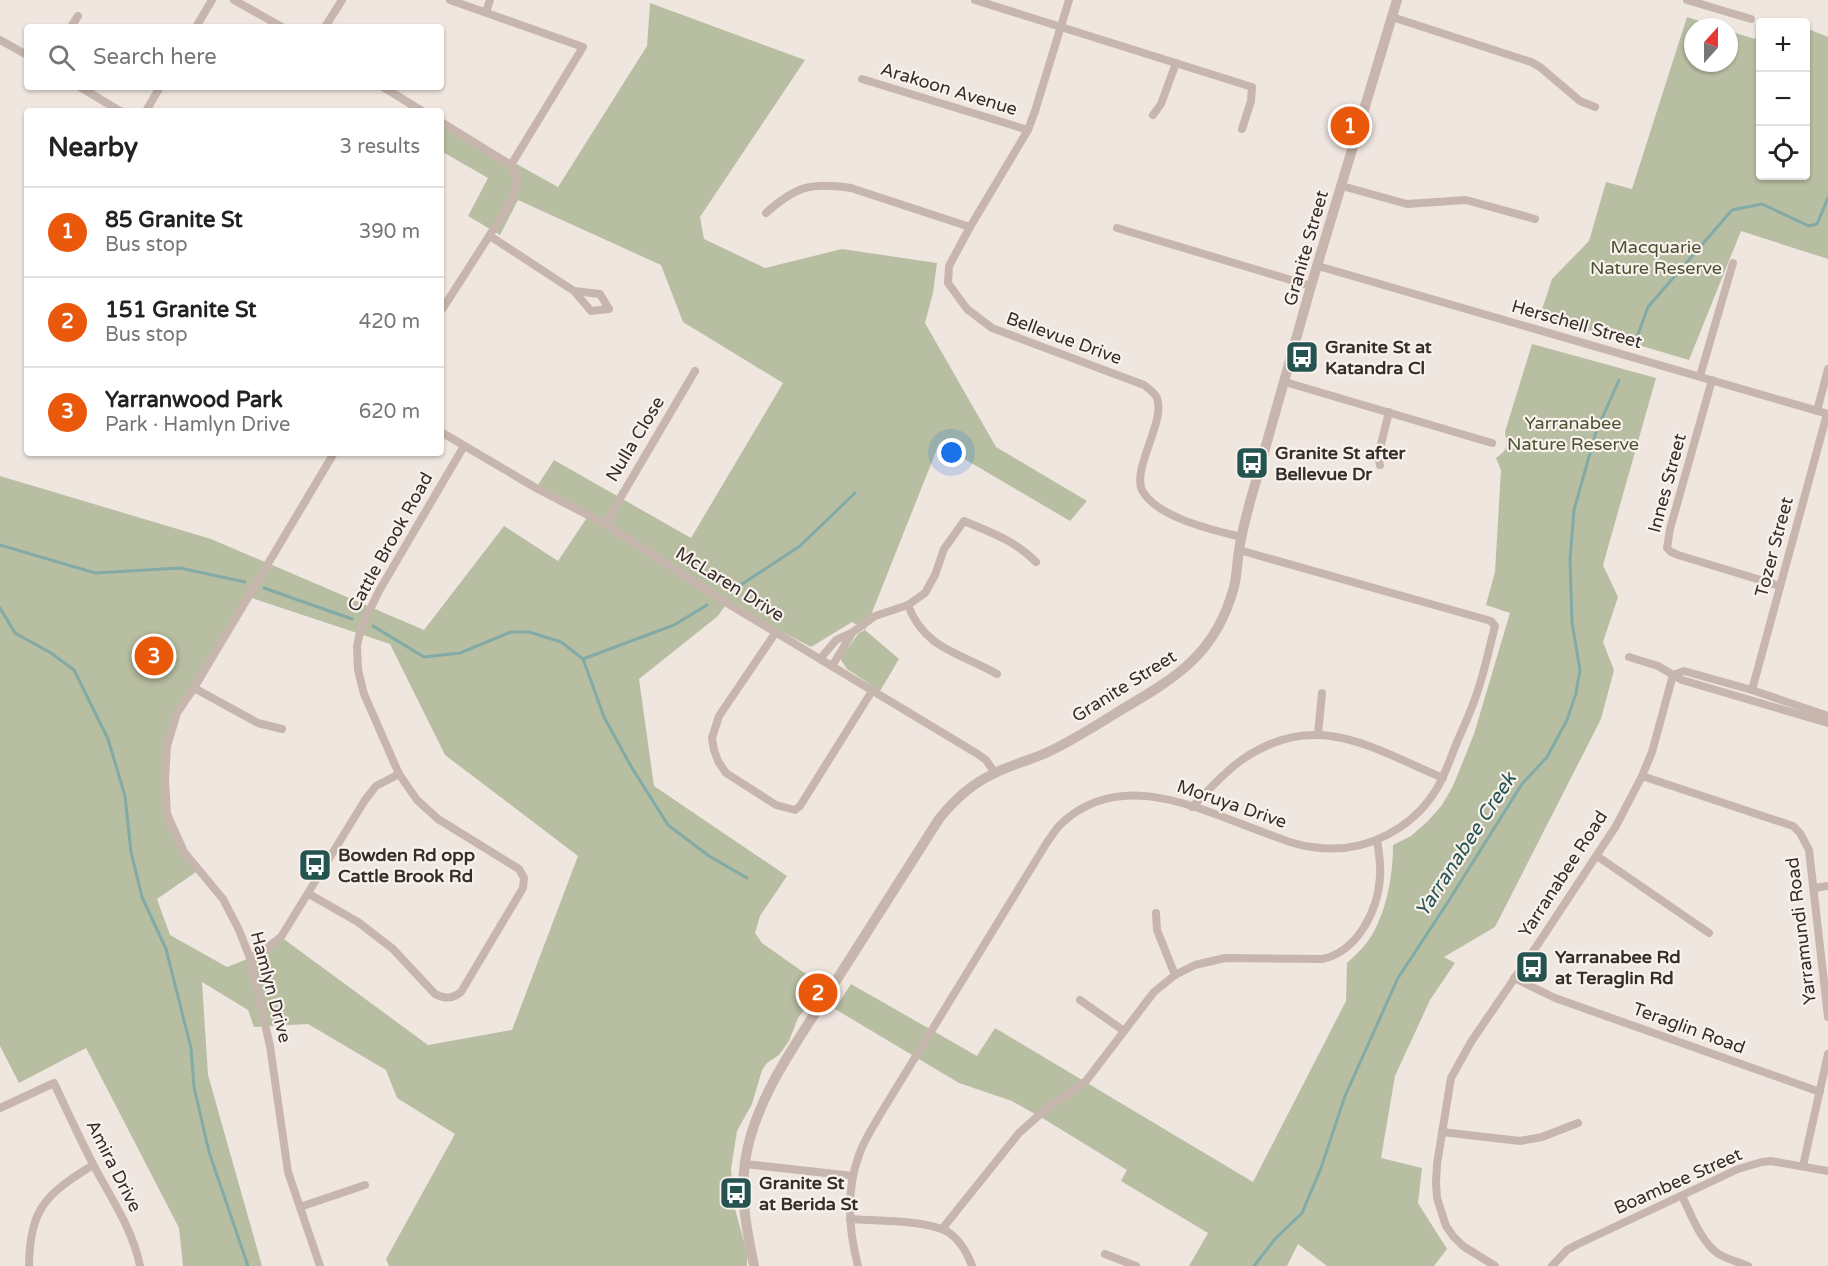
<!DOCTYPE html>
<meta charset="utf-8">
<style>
:root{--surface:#fff;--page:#f6f6f6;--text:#222;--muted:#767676;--line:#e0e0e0;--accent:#ea580c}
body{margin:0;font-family:"Varela Round",sans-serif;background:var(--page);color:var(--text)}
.controls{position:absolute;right:18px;top:18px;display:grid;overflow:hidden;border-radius:6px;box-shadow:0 2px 4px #0004}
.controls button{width:54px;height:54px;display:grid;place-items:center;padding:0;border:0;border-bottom:2px solid var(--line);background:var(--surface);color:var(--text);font:30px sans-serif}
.compass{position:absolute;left:1684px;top:18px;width:54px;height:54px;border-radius:50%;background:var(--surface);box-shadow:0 2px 4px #0004;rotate:21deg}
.you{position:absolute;left:952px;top:453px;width:21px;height:21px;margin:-15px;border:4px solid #fff;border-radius:50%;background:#1a73e8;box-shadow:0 0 0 9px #1a73e833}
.badge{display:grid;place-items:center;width:39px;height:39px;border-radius:50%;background:var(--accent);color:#fff;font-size:20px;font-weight:700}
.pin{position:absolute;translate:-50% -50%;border:3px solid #fff;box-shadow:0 2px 6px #0006}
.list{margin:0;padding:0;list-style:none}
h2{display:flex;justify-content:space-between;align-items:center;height:78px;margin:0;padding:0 24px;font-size:26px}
h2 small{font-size:20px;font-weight:400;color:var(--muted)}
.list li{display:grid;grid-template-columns:39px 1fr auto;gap:18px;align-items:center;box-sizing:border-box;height:90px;padding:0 24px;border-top:2px solid var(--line)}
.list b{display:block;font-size:22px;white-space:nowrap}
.list p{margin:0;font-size:20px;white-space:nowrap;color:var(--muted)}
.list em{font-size:20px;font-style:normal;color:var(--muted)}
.icon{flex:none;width:33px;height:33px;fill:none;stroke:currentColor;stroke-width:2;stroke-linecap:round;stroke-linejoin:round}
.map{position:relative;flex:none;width:1828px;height:1266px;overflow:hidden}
.search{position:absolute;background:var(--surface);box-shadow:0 2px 4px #0004;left:24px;top:24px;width:420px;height:66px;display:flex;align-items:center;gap:15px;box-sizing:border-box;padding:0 21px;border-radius:6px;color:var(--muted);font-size:22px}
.panel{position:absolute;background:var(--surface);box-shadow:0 2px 4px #0004;left:24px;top:108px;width:420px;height:348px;border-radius:6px}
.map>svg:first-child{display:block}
.green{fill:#b8bea1;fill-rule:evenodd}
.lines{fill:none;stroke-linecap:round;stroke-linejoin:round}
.stream{stroke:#82aaa7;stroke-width:3}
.minor{stroke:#c7b6ad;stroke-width:8}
.tertiary{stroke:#c7b6ad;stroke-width:10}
.labels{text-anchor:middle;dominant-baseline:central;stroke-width:4.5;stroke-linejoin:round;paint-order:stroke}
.street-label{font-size:18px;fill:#362d2b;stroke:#f8f1ec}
.park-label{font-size:18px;fill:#4a5231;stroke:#f8f1ec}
.poi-label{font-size:18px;font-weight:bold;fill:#362d2b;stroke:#f8f1ec;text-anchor:start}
.water-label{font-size:20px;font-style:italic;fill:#255350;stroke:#f8f1ec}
</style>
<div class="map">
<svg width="1828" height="1266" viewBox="0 0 1828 1266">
<rect width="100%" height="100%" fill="#f0e6e0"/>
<g class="green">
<path d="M650 3 805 60 700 217 704 239 765 268 842 249 937 263 933 293 925 323 996 447 1087 501 1070 521 939 444 865 630 899 659 880 691 847 669 841 660V657L859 633 865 630 852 622 811 647 727 603 718 616 639 679 654 786 787 876 760 916 755 933 762 943 823 986 798 1018 789 1041 779 1055 767 1063 762 1070 752 1104 737 1131 731 1169 733 1202 747 1252V1266H389L386 1259 455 1134 397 1098 386 1070 308 1024 254 1027 248 1010 202 982 208 1075 262 1266H183L179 1228 86 1048 19 1083 0 1046V476L211 539 424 630 504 526 558 561 588 516 536 488 554 460 691 538 783 383 683 322 661 265 518 200 500 235 468 216 488 178 441 151V122L558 187 647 46ZM249 597 390 644 445 755 578 856 512 1030 428 1045 281 937 250 958 227 967 170 935 157 899 199 870 184 852 167 814V746L177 713Z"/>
<polygon points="1687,17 1718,27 1693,27 1693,63 1729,63 1729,31 1755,39 1760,27 1760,176 1806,176 1806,28 1828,37 1828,259 1741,231 1689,360 1540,316 1552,279 1589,241 1606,182 1632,189"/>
<path d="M1532 344 1656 378 1603 565 1618 597 1603 642 1614 670 1601 719 1495 927 1444 957 1455 963 1430 1000 1395 1076 1381 1158 1422 1168 1418 1203 1447 1249 1434 1266H1327L1298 1244 1287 1266H1189L1208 1233 1121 1181 1127 1170 1049 1122 1012 1101 959 1083 835 1009 851 984 977 1056 995 1028 1253 1182 1346 1001 1347 963C1356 955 1365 946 1372 935 1387 909 1393 875 1393 845L1411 836 1428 821 1442 805 1453 786 1474 734 1510 613 1486 605 1495 572 1501 470 1496 458C1509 449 1507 446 1505 432Z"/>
</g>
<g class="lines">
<g class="stream">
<polyline points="1637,337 1648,307 1732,210 1762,204 1809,226 1817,224 1828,198"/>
<polyline points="0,545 95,573 180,568 245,582"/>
<polyline points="264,588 352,619"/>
<polyline points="730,592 800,546 855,493"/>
<polyline points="0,608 15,633 51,653 74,670 108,739 125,796 131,852 142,897 166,949 191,1048 194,1087 209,1152 248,1266"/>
<polyline points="373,626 424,657 460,653 511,632 529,632 561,642 583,659 674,625 707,605"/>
<polyline points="583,659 604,717 632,768 668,825 709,856 747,878"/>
<polyline points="1254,1266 1275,1239 1302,1213 1321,1168 1345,1096 1398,978 1446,905 1522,784 1547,757 1567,720 1576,693 1580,670 1572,622 1570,560 1574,510 1596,432 1619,380"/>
</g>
<g class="minor">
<polyline points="234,0 282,27"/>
<polyline points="450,0 583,47 511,165"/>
<polyline points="975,0 1252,87 1251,101 1242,129"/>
<path d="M1069 0 1035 111 1028 130 970 227 949 266 948 283 967 309 992 328 1144 385C1149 389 1155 393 1157 398 1166 422 1130 471 1143 492 1159 518 1213 530 1241 537"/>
<polyline points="1687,0 1751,19"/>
<polyline points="486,12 490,0"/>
<polyline points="1392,17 1531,62 1540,67 1580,101 1595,107"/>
<polyline points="71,27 78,16"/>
<polyline points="196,27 212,0"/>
<polyline points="325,27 342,0"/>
<polyline points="0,40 27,55"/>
<polyline points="862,79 1028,130"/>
<polyline points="80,87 120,111"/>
<polyline points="383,87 422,111"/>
<polyline points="146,111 160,87"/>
<polyline points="1153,115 1161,104 1176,63"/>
<polyline points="441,122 511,165"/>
<polyline points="1342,186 1407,204 1466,200 1535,219"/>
<path d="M766 213C796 186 811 182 851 188L970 227"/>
<polyline points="1117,228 1311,286"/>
<polyline points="490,236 574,291 600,294 609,309 591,311 574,291"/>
<polyline points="1318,266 1828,414"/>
<polyline points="443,308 509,205 518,183 511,165"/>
<polyline points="1700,376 1733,263"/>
<polyline points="1712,380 1670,529 1667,548 1671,552 1678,555 1780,586"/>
<polyline points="1285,382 1492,443"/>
<polyline points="1817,411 1828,369"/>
<polyline points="441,432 536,488 605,524 727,603 976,753 986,760 995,773"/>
<polyline points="1380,465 1378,456 1389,412"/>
<polyline points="605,524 695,371"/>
<path d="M908 605C924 649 961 653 997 674"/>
<polyline points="776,632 719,716 712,738 714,750 718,761 726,773 776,805 795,810 800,806 872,691"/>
<polyline points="1629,657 1658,666 1682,680 1828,723"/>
<path d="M820 659 836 640 853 632 875 616 908 605 925 593 935 575 944 549 964 521C990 532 1016 541 1036 562"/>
<polyline points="832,666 851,635"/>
<polyline points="1673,675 1684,671 1752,690 1828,716"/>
<polyline points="194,688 258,723 282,729"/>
<polyline points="1752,690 1827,414"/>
<polyline points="1318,734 1322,693"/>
<polyline points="1642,776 1793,826 1800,833 1809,850 1828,1017"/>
<path d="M1192 807C1208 791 1224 772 1243 759 1316 709 1372 748 1443 778"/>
<polyline points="1597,856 1709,933"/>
<polyline points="1814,888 1828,886"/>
<path d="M309 894 358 922 393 949 435 994C446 999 452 999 461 992L523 888 524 878 519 869 438 819 417 800 399 774 364 694 358 670 357 646 361 628 379 591 464 446"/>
<polyline points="1156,913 1157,930 1175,975"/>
<polyline points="250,958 267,948 281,937 365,800 376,786 399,774"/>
<polyline points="1514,978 1555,998 1820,1092"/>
<polyline points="1080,1000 1124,1031"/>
<path d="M0 1108 54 1083C67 1111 80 1139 94 1166 111 1198 133 1230 140 1266"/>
<polyline points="1442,1132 1520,1141 1542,1137 1578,1123"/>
<polyline points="745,1164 853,1176"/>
<polyline points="1803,1166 1828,1054"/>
<path d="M1682 1196C1691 1214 1700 1240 1717 1253 1726 1259 1738 1262 1748 1266"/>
<polyline points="300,1207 365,1185"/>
<path d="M850 1219C874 1221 928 1220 948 1232 960 1240 967 1252 972 1266"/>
<path d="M942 1229 1019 1133 1046 1109 1086 1081 1154 992 1175 975 1195 965 1225 958 1322 959C1357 952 1378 911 1380 877 1381 865 1379 852 1377 840"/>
<polyline points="1105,1254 1136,1266"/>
<path d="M29 1266C30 1208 46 1194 93 1165"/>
<polyline points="320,1266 288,1172 270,1046 250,958 239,930 223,899 184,852 167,814 165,779 167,746 177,713 194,688 334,453"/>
<path d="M858 1266C849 1231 846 1190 859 1155 864 1140 873 1127 881 1113L1046 844C1051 837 1056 828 1063 822 1124 767 1203 811 1268 834 1282 839 1297 846 1312 847 1338 851 1364 847 1387 835 1402 827 1419 814 1429 800 1441 785 1448 765 1455 747 1462 730 1470 714 1476 696 1484 674 1489 649 1495 626L1491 621 1239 550"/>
<polyline points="1495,1266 1463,1246 1453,1236 1446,1226 1437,1198 1436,1182 1437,1164 1451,1078 1471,1042 1540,941 1616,826 1642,776 1652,752 1673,675"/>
<polyline points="1552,1266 1567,1250 1576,1245 1738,1169 1762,1162 1771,1161 1828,1171"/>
</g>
<path class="tertiary" d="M754 1266C747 1231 740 1198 745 1162 754 1098 800 1038 834 984 869 929 904 874 939 819 954 800 973 783 995 773 1011 765 1030 760 1046 753 1072 741 1097 725 1121 710 1177 677 1216 654 1234 587 1237 575 1237 562 1239 551 1241 534 1246 518 1250 502L1311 286 1397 0"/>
</g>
<defs>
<g id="bus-square" transform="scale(1.725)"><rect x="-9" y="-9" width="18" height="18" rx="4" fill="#255350" stroke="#f8f1ec"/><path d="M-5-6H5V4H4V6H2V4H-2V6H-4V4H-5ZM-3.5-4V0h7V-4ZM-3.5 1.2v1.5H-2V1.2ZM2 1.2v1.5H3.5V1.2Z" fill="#fff"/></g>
</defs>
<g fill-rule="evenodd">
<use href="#bus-square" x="1302" y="357"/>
<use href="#bus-square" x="1252" y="463"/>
<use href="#bus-square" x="315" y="865"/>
<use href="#bus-square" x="1532" y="967"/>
<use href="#bus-square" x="736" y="1193"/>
</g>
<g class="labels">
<g class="street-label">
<text transform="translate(949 89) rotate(17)">Arakoon Avenue</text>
<text transform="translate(1306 248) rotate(-74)">Granite Street</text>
<text transform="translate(1577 324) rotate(16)">Herschell Street</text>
<text transform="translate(1064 338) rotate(20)">Bellevue Drive</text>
<text transform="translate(635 439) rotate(-59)">Nulla Close</text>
<text transform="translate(1667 483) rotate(-75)">Innes Street</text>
<text transform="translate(390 542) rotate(-61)">Cattle Brook Road</text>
<text transform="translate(1774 547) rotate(-75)">Tozer Street</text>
<text transform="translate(730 584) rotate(32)">McLaren Drive</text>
<text transform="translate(1124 686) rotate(-32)">Granite Street</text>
<text transform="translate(1232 804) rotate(19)">Moruya Drive</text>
<text transform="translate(1563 874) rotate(-57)">Yarranabee Road</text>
<text transform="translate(1801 931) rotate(-97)">Yarramundi Road</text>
<text transform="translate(271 987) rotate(75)">Hamlyn Drive</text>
<text transform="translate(1689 1028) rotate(20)">Teraglin Road</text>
<text transform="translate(114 1166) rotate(63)">Amira Drive</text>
<text transform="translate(1678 1181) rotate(-24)">Boambee Street</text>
</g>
<g class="park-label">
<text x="1656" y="247">Macquarie<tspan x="1656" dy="21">Nature Reserve</tspan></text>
<text x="1573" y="423">Yarranabee<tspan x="1573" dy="21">Nature Reserve</tspan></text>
</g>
<g class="poi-label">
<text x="1325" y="347">Granite St at<tspan x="1325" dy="21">Katandra Cl</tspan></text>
<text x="1275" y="453">Granite St after<tspan x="1275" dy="21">Bellevue Dr</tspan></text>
<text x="338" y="855">Bowden Rd opp<tspan x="338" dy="21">Cattle Brook Rd</tspan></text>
<text x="1555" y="957">Yarranabee Rd<tspan x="1555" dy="21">at Teraglin Rd</tspan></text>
<text x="759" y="1183">Granite St<tspan x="759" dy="21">at Berida St</tspan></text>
</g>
<g class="water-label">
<text transform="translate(1466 845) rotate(-57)">Yarranabee Creek</text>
</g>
</g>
</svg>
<div class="controls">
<button>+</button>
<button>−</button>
<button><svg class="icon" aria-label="locate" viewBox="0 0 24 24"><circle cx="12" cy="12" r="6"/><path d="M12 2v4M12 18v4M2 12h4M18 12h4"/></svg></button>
</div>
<svg class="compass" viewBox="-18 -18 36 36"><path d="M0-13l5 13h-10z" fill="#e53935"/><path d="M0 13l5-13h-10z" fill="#767676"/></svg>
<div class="you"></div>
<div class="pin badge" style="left:1350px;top:126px">1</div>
<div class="pin badge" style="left:818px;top:993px">2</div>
<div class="pin badge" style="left:154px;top:656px">3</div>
<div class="search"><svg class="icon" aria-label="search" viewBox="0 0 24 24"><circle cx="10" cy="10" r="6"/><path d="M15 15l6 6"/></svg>Search here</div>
<section class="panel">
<h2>Nearby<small>3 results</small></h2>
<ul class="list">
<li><span class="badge">1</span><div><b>85 Granite St</b><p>Bus stop</p></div><em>390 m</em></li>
<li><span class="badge">2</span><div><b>151 Granite St</b><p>Bus stop</p></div><em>420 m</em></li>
<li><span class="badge">3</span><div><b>Yarranwood Park</b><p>Park · Hamlyn Drive</p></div><em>620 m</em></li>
</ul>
</section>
</div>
